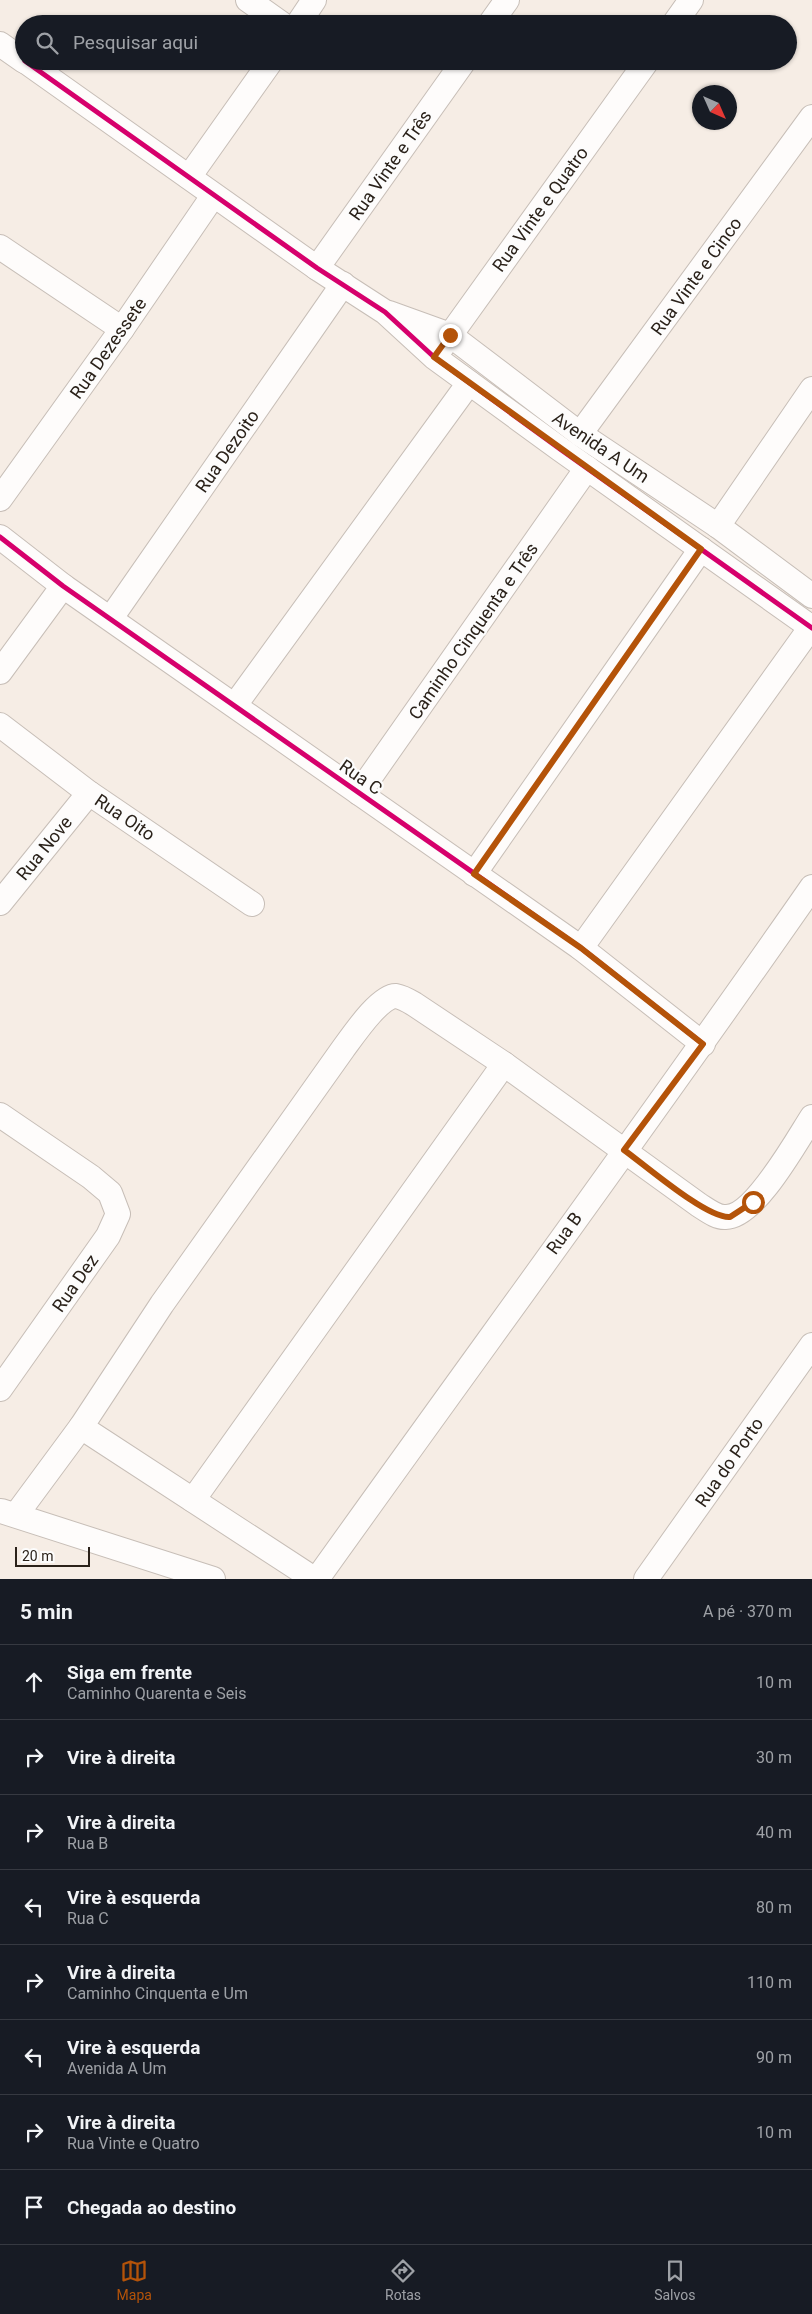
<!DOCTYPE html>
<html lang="pt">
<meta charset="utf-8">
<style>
:root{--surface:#171b24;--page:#242831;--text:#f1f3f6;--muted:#9ea1a6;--line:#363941;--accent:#b45309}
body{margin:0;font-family:Roboto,sans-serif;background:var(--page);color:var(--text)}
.compass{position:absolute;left:692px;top:85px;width:45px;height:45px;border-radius:50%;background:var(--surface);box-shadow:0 1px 4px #0004;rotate:135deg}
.scale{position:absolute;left:15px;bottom:12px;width:75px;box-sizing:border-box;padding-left:5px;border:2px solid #2b221a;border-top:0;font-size:14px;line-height:18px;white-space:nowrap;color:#2b221a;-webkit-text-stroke:4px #fcfcfc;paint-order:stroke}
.stop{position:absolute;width:15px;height:15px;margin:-11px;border:4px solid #b45309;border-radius:50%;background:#fff}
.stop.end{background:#b45309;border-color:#fff;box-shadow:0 1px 5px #0008}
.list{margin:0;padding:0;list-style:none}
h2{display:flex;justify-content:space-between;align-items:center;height:65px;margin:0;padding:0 20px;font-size:21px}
h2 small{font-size:16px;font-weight:400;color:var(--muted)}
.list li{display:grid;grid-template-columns:32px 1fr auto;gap:15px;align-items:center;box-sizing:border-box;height:75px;padding:0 20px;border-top:1px solid var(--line)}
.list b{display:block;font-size:19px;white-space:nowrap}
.list p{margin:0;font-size:16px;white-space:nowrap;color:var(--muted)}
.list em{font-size:16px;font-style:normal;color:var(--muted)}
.icon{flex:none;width:28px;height:28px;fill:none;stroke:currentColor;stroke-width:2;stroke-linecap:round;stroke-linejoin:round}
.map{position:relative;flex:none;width:812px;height:1579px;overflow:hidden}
.search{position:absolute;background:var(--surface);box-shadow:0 1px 4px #0004;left:15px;right:15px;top:15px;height:55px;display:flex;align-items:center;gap:12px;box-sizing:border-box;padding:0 18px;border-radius:28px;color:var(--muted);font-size:19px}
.sheet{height:665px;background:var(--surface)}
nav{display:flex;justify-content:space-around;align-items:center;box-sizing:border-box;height:70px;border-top:1px solid var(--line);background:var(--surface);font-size:14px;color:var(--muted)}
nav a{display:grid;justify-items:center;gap:2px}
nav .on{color:var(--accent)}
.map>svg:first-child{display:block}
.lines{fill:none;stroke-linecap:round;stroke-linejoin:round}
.minor-casing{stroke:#c7beb7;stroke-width:26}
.minor{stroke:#fefcfb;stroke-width:24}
.cycleway-casing{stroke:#fcfcfc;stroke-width:8}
.cycleway{stroke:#d6006c;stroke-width:5}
.route{stroke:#b45309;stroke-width:6}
.labels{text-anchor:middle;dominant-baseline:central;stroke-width:4.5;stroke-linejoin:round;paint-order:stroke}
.street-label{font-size:18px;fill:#2b221a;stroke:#fcfcfc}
</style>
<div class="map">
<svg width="812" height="1579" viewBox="0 0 812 1579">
<rect width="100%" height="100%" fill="#f6ede5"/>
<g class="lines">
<g class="minor-casing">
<g id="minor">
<polyline points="248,0 282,24"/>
<polyline points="298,24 314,0"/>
<polyline points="490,24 507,0"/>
<polyline points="674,24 691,0"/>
<polyline points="0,44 24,61"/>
<polyline points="25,61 317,268 385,312 434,357 560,449 812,628"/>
<polyline points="189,177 271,61"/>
<polyline points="0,247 122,329"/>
<polyline points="317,268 464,61"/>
<polyline points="389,313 450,335 580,434 718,526 812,596"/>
<polyline points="441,348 647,61"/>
<polyline points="580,434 812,117"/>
<polyline points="0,499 122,329 213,196"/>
<polyline points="718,526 812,389"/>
<polyline points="0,537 63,586 581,948 703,1044"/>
<polyline points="111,618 343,284"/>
<polyline points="0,672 63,586"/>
<polyline points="235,705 469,383"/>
<polyline points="0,725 89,793 252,904"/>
<polyline points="359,793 587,468"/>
<polyline points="474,874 701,549"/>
<polyline points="0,903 89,793"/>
<polyline points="581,948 811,627"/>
<polyline points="0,1115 91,1177 110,1193 118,1214 108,1236 0,1389"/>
<path d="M81 1427 162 1304 343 1049C352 1037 380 995 396 996 402 997 409 1001 414 1004L504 1064 699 1205C707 1210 717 1218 726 1217 755 1217 797 1140 812 1117"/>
<polyline points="193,1500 504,1064"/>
<polyline points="1,1511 213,1579"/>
<polyline points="16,1515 81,1427 314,1579"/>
<path d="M317 1579C482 1348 650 1120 812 887"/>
<polyline points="646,1579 812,1345"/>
</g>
</g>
<use href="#minor" class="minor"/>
<g class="cycleway-casing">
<g id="cycleway">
<polyline points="25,61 317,268 385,312 434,357 560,449 812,628"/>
<polyline points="0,537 63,586 581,948 703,1044"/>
</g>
</g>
<use href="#cycleway" class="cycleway"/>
</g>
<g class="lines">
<path class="route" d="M450 335 434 357 701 549 474 874 581 948 703 1044 624 1150C645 1165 707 1219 730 1217L753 1202"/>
</g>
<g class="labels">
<g class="street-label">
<text transform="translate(390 165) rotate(-55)">Rua Vinte e Três</text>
<text transform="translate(540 209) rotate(-54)">Rua Vinte e Quatro</text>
<text transform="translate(696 276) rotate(-54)">Rua Vinte e Cinco</text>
<text transform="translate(108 348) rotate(-55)">Rua Dezessete</text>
<text transform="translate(601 447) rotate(34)">Avenida A Um</text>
<text transform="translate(227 451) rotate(-55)">Rua Dezoito</text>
<text transform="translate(473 631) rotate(-55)">Caminho Cinquenta e Três</text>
<text transform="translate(361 777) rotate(35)">Rua C</text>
<text transform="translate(125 817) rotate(34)">Rua Oito</text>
<text transform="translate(44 848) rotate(-51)">Rua Nove</text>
<text transform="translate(564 1233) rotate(-54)">Rua B</text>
<text transform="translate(75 1283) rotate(-55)">Rua Dez</text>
<text transform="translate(729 1462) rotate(-55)">Rua do Porto</text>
</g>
</g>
</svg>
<svg class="compass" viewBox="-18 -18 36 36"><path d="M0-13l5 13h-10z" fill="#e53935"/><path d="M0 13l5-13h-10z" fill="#9ea1a6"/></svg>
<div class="scale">20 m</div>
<div class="stop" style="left:753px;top:1202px"></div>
<div class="stop end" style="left:450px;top:335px"></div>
<div class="search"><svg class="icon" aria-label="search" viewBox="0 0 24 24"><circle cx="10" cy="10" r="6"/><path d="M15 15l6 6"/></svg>Pesquisar aqui</div>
</div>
<section class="sheet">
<h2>5 min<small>A pé · 370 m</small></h2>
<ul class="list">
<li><svg class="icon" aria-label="ahead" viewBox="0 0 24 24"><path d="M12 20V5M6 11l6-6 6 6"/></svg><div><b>Siga em frente</b><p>Caminho Quarenta e Seis</p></div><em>10 m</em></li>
<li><svg class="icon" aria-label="right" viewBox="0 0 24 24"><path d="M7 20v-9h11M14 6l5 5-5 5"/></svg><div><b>Vire à direita</b></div><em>30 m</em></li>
<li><svg class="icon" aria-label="right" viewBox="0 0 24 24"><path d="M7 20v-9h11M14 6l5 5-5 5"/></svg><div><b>Vire à direita</b><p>Rua B</p></div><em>40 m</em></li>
<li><svg class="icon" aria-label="left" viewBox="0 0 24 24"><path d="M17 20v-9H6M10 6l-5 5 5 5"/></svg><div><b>Vire à esquerda</b><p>Rua C</p></div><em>80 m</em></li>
<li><svg class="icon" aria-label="right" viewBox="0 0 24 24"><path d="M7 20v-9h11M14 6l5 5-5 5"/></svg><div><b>Vire à direita</b><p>Caminho Cinquenta e Um</p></div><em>110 m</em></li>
<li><svg class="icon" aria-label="left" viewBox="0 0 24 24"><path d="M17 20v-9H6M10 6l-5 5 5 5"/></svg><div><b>Vire à esquerda</b><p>Avenida A Um</p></div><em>90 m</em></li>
<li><svg class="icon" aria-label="right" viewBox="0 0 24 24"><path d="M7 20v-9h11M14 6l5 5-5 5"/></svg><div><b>Vire à direita</b><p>Rua Vinte e Quatro</p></div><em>10 m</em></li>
<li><svg class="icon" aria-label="arrive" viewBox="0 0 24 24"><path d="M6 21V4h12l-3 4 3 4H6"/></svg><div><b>Chegada ao destino</b></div></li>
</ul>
</section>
<nav>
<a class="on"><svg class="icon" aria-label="map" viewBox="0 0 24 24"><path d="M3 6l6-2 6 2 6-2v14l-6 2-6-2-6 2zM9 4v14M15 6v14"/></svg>Mapa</a>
<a><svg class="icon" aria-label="directions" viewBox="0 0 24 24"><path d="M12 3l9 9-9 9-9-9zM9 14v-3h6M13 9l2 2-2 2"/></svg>Rotas</a>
<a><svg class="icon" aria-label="saved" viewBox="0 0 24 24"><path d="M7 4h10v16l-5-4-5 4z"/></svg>Salvos</a>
</nav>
